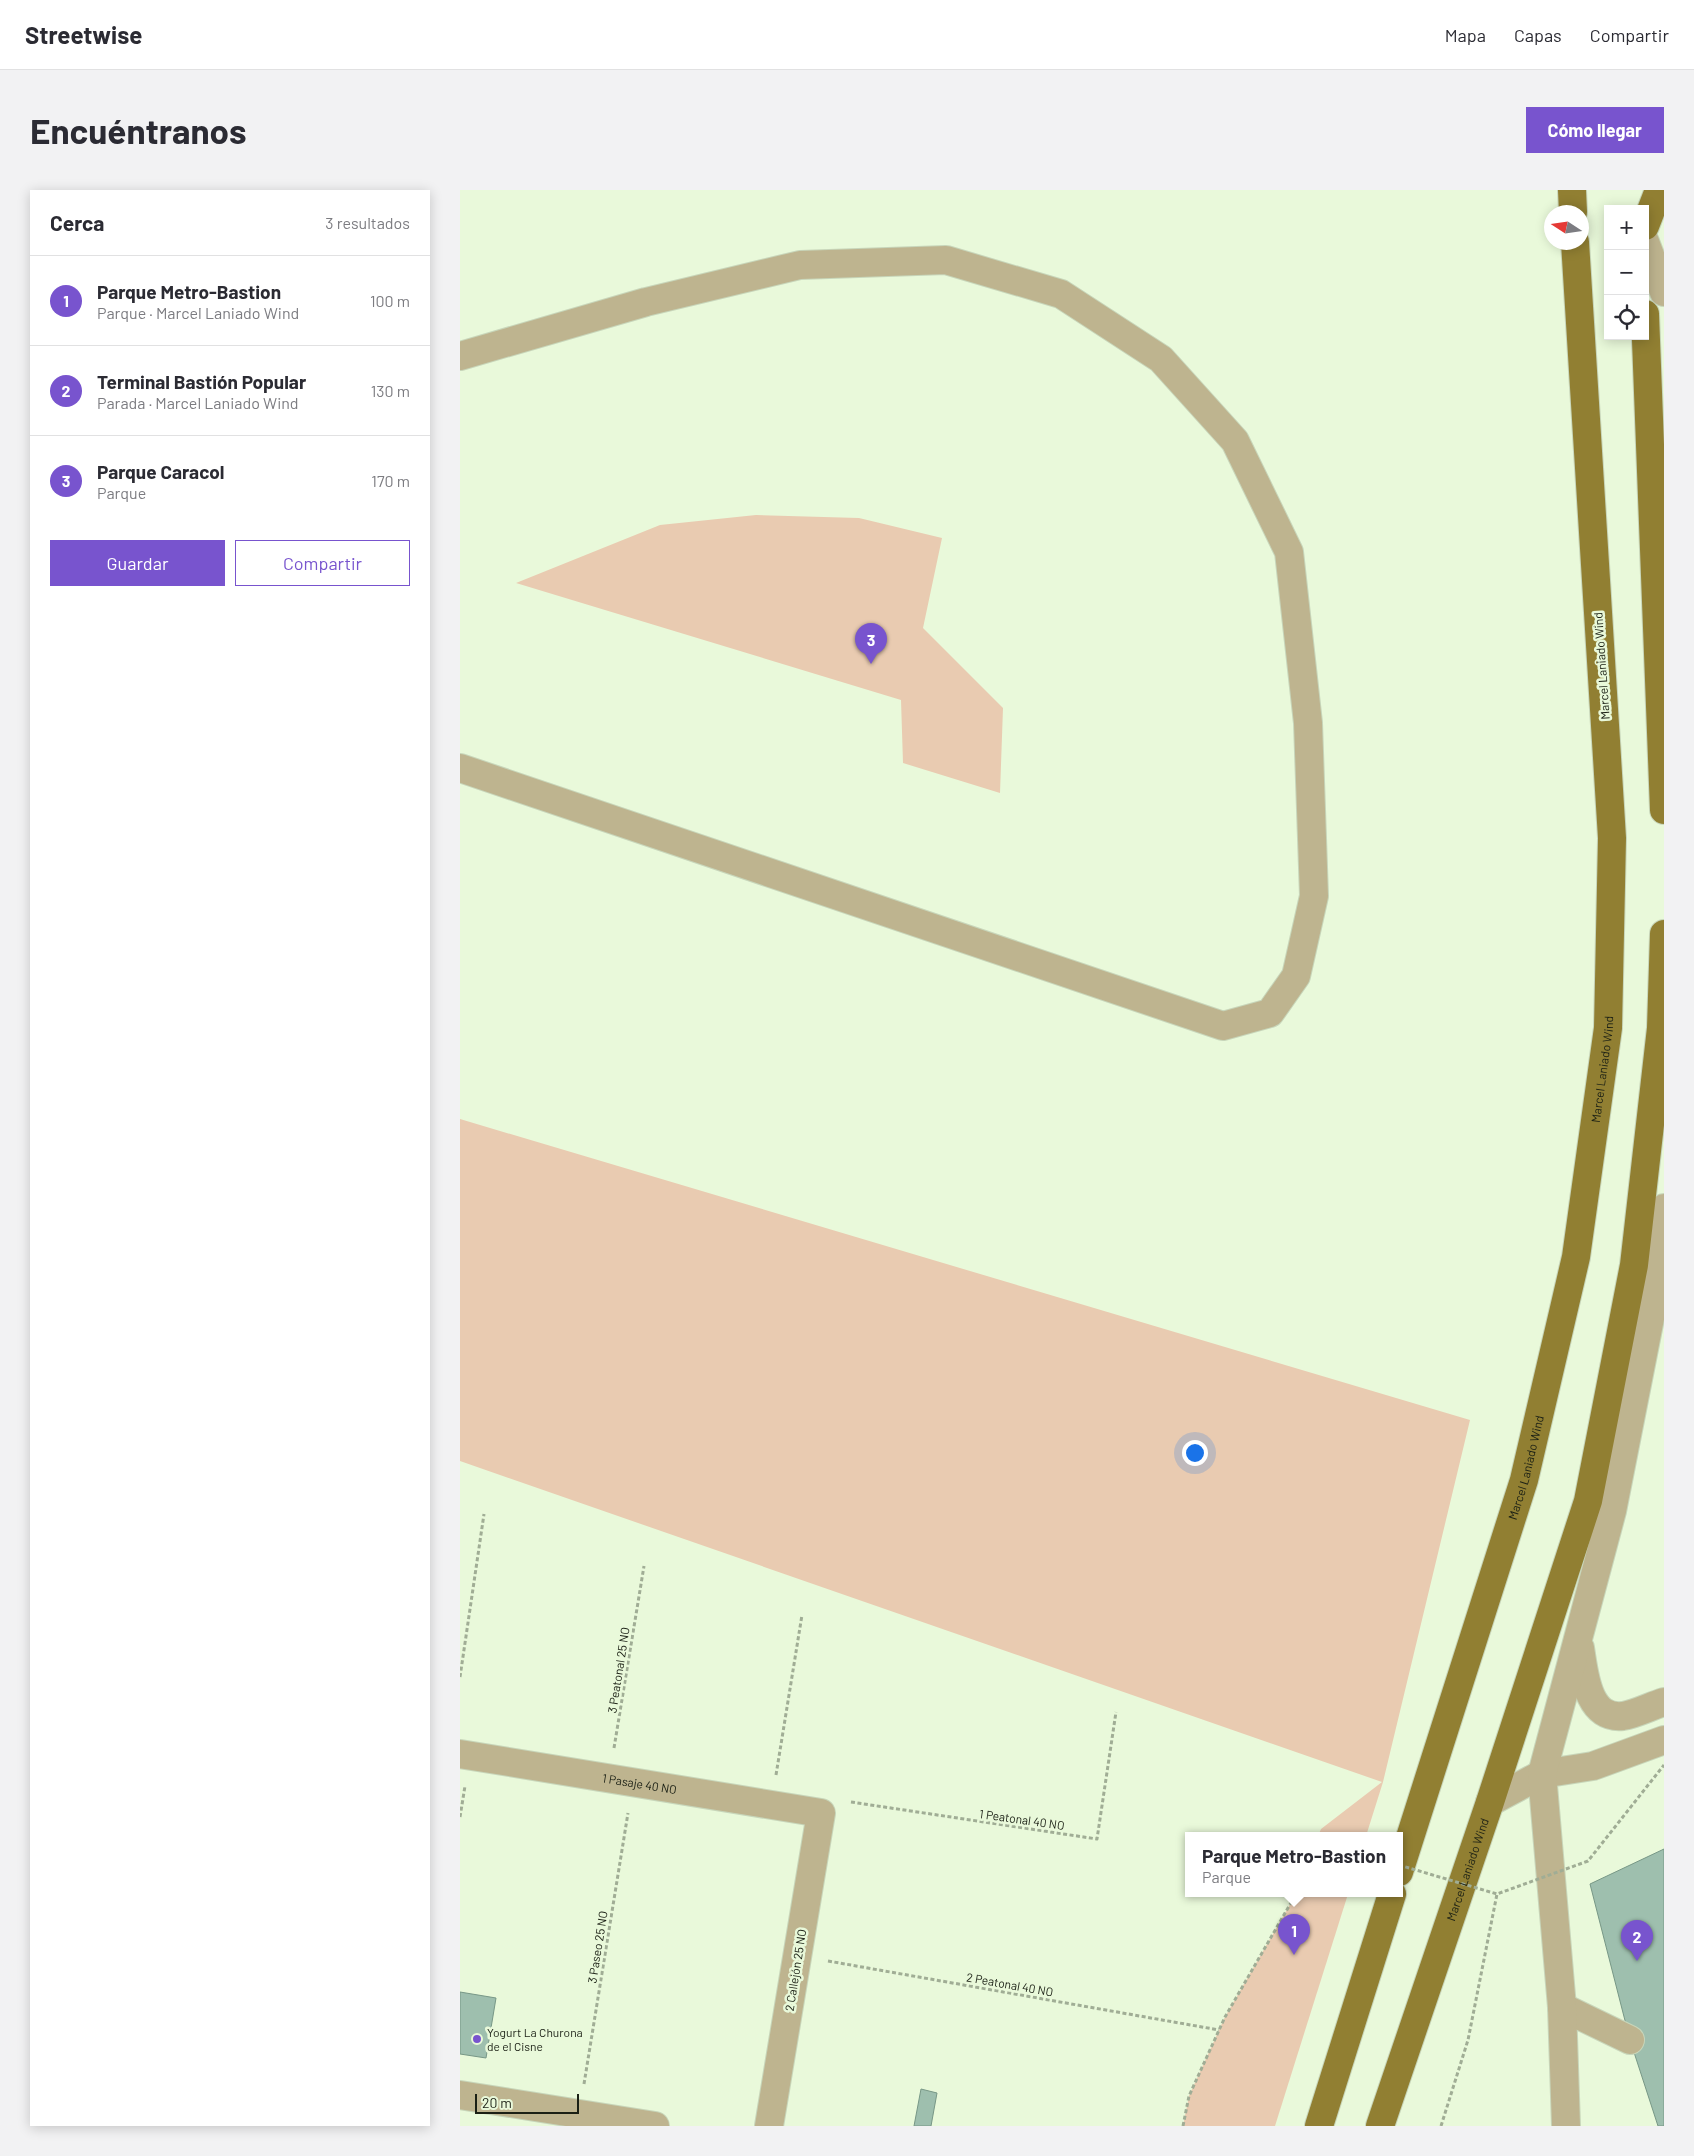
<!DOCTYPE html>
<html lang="es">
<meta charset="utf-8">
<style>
:root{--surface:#fff;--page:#f2f2f3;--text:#2b2b33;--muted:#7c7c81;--line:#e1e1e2;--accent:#7854ce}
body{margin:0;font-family:Barlow,sans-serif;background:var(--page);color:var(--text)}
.controls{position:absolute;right:15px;top:15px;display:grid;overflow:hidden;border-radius:0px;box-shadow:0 2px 12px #0003}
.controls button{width:45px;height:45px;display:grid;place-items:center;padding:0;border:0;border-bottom:1px solid var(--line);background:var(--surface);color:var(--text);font:25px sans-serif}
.compass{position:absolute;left:1084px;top:15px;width:45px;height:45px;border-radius:50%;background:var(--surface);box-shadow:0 2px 12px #0003;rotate:282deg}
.scale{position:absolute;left:15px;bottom:12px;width:104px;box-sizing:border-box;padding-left:5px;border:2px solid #1b2015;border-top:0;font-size:14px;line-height:18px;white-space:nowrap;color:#1b2015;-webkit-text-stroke:4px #e9f9da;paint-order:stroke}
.you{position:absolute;left:734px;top:1262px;width:18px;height:18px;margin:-12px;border:4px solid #fff;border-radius:50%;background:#1a73e8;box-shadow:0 0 0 8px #1a73e833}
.badge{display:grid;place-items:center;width:32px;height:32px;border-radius:50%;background:var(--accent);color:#fff;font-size:16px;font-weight:700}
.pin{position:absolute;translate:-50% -41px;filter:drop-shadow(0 1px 2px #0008)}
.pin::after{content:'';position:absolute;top:26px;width:18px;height:15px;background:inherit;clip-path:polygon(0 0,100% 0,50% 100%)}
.popup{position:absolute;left:725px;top:1642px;width:218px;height:65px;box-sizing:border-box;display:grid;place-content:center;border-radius:0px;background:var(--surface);filter:drop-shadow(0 1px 4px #0005);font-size:16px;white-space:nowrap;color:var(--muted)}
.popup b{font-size:19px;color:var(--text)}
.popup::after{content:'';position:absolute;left:50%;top:100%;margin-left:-10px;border:10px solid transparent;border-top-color:var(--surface)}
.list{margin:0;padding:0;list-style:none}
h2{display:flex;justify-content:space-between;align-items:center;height:65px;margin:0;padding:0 20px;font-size:21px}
h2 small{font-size:16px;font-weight:400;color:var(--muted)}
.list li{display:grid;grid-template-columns:32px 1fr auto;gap:15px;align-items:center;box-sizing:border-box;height:90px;padding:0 20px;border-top:1px solid var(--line)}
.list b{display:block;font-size:19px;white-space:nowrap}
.list p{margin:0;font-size:16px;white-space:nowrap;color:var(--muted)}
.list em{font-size:16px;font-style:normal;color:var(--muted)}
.actions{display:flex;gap:10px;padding:15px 20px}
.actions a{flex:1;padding:11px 0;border:1px solid var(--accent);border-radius:0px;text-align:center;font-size:18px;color:var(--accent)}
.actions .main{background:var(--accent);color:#fff}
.icon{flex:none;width:28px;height:28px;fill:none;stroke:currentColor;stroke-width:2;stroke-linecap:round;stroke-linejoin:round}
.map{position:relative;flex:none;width:1204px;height:1936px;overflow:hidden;border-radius:0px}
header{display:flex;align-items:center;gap:30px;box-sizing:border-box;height:70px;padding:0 25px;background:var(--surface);border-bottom:1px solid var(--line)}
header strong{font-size:24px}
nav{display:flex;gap:28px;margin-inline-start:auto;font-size:18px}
.intro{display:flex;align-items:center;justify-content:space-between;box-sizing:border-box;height:120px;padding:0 30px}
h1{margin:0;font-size:35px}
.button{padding:12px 22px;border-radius:0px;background:var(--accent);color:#fff;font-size:18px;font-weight:700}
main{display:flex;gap:30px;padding:0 30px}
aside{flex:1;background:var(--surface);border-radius:0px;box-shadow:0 2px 12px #0003}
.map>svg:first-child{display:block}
.green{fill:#e9cbb1}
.building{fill:#9ebfae;stroke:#779786}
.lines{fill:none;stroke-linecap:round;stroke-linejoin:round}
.minor-casing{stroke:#c8d6ba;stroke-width:30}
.major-casing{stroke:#c8d6ba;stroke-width:30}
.path{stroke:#a0ad95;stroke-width:3;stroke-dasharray:4 2.5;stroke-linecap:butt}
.minor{stroke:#beb48f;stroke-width:28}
.major{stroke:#917f32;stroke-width:28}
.path-bridge{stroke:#a0ad95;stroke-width:3;stroke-dasharray:4 2.5;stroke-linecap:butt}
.poi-dot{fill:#7854ce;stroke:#e9f9da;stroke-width:2}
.labels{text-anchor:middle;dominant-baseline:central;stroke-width:5;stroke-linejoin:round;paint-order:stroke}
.street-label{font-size:12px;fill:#1b2015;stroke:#e9f9da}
.poi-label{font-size:12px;fill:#1b2015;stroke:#e9f9da;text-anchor:start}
</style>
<header>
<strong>Streetwise</strong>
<nav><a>Mapa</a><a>Capas</a><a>Compartir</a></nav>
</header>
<div class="intro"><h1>Encuéntranos</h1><a class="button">Cómo llegar</a></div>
<main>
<aside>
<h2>Cerca<small>3 resultados</small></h2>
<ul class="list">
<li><span class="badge">1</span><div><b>Parque Metro-Bastion</b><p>Parque · Marcel Laniado Wind</p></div><em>100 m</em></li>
<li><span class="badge">2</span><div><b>Terminal Bastión Popular</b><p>Parada · Marcel Laniado Wind</p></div><em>130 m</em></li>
<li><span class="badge">3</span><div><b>Parque Caracol</b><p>Parque</p></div><em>170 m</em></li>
</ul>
<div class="actions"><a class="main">Guardar</a><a>Compartir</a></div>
</aside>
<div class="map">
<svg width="1204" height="1936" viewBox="0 0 1204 1936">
<rect width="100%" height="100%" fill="#e9f9da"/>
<g class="green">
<polygon points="296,325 399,328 482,348 463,438 543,518 540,603 443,573 441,510 56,393 200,335"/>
<polygon points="0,929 1010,1230 923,1592 906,1646 858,1646 861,1639 922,1592 0,1271"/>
<polygon points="836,1704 888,1704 815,1936 723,1936 729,1906 765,1827"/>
</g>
<g class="building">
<polygon points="1204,1659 1204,1936 1198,1936 1170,1850 1130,1694"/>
<polygon points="0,1802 36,1808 26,1868 0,1864"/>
<polygon points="461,1899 477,1903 471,1936 454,1936"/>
</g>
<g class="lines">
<g class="minor-casing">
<g id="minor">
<polyline points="1185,52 1204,102"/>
<polyline points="0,166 186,112 340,75 486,70 601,104 701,169 775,251 829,362 848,533 854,706 836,786 810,823 763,836 0,578"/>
<path d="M1120 1458C1124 1482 1127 1530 1163 1526 1176 1524 1191 1516 1204 1512"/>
<path id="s1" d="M0 1564 361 1623 309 1936"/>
<polyline points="1030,1612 1082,1584 1133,1576 1204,1550"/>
<polyline points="1102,1817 1170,1850"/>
<polyline points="0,1905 195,1936"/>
<polyline points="1106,1936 1102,1817 1082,1584 1152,1321 1193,1113 1204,1018"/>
</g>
</g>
<g class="major-casing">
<g id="major">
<polyline points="1112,0 1113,22"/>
<polyline points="1185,36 1199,0"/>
<polyline points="1185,124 1204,620"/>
<path id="s2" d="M939 1682 1064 1290 1116 1067 1148 838 1152 648 1115 52"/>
<polyline points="859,1936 932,1704"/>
<path id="s3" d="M920 1936 1030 1612 1128 1311 1174 1075 1201 838 1204 744"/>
</g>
</g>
<g class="path">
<polyline points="0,1487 24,1324"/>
<polyline points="154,1558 184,1376"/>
<polyline points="316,1585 342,1425"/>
<polyline points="391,1612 637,1649 656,1522"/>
<polyline points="0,1627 5,1596"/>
<polyline points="368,1771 759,1840"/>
<polyline points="124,1894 168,1623"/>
<polyline points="723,1936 729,1906 765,1827 836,1704"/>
<polyline points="981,1936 1008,1850 1037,1704"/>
</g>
<use href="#minor" class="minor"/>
<use href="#major" class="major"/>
<polyline class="path-bridge" points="939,1675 1037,1704 1128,1671 1204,1575"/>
</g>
<circle class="poi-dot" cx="17" cy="1849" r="5"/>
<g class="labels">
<g class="street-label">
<text transform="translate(1141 476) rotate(-94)">Marcel Laniado Wind</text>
<text stroke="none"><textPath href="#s2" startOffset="830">Marcel Laniado Wind</textPath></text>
<text stroke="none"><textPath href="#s2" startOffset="424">Marcel Laniado Wind</textPath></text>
<text transform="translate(158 1480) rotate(-81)">3 Peatonal 25 NO</text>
<text stroke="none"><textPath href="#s1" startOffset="182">1 Pasaje 40 NO</textPath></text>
<text transform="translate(562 1629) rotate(8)">1 Peatonal 40 NO</text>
<text stroke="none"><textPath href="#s3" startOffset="271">Marcel Laniado Wind</textPath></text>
<text transform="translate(137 1757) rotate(-81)">3 Paseo 25 NO</text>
<text transform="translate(335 1780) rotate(-81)">2 Callejón 25 NO</text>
<text transform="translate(550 1794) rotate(10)">2 Peatonal 40 NO</text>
</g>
<g class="poi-label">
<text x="27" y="1842">Yogurt La Churona<tspan x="27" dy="14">de el Cisne</tspan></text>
</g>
</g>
</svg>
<div class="controls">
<button>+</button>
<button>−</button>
<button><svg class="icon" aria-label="locate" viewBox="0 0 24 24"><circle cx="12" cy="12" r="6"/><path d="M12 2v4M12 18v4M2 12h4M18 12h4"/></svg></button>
</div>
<svg class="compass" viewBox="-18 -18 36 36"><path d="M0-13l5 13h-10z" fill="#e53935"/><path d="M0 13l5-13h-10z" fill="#7c7c81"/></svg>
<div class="scale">20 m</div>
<div class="you"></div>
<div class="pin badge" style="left:834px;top:1765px">1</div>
<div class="popup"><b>Parque Metro-Bastion</b>Parque</div>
<div class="pin badge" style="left:1177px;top:1771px">2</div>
<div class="pin badge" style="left:411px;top:474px">3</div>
</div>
</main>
